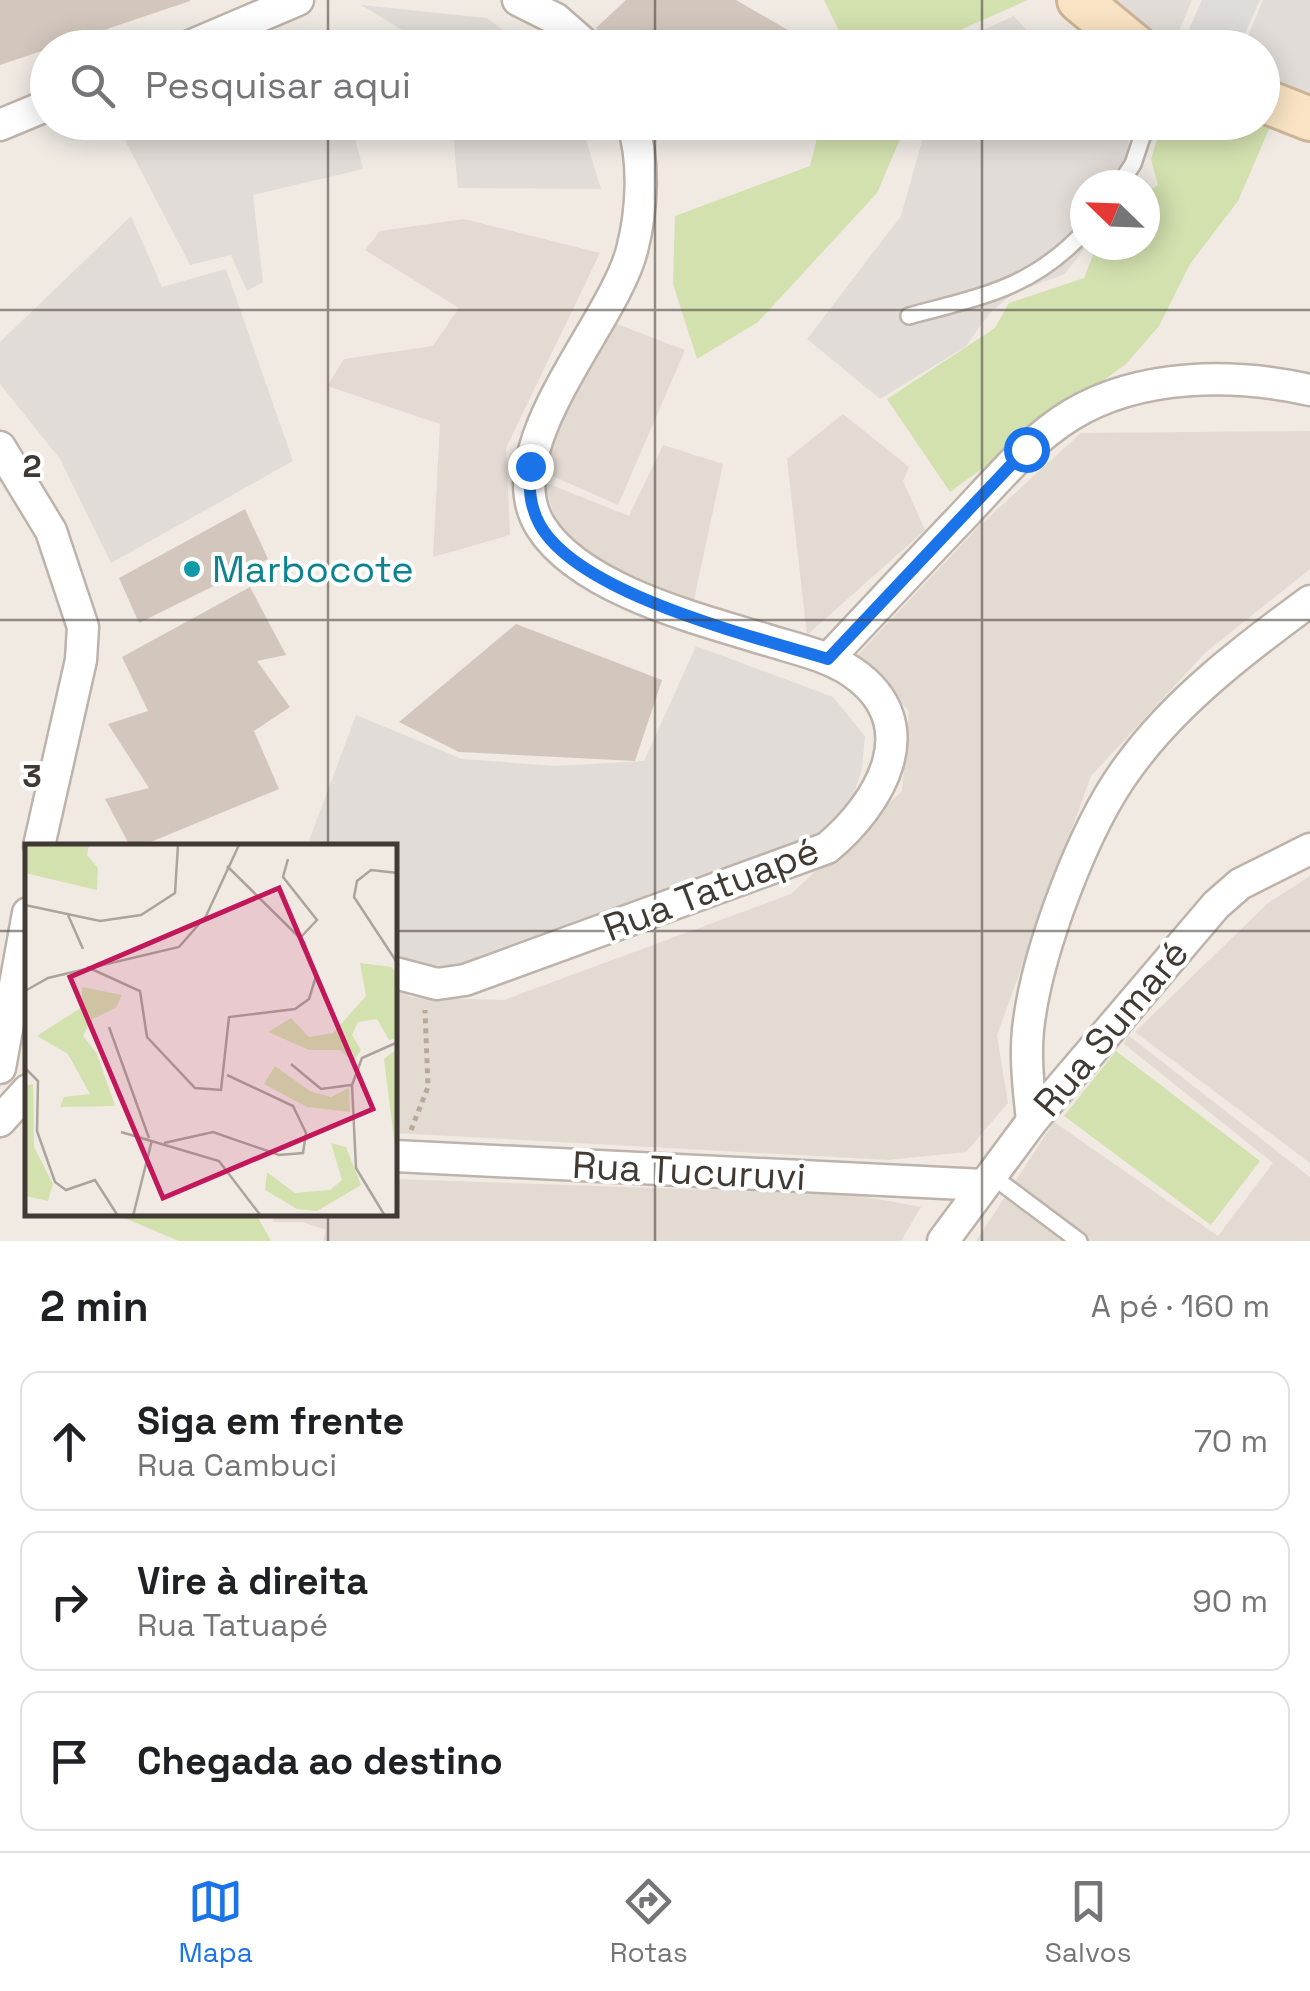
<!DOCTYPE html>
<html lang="pt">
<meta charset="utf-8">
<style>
:root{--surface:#fff;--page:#f6f6f6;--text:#202124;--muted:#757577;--line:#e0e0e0;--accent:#1a73e8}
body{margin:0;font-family:"Space Grotesk",sans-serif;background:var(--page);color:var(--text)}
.compass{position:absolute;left:1070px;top:170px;width:90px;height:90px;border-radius:50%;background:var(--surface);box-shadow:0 5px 25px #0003;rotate:293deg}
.stop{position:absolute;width:30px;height:30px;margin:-22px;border:8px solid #1a73e8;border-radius:50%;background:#fff}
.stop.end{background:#1a73e8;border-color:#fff;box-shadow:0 2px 10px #0008}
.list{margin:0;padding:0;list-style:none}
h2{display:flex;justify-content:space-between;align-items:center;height:130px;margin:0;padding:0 40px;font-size:42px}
h2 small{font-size:32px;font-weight:400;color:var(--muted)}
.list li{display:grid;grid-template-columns:65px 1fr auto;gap:30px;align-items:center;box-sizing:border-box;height:140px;margin:0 20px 20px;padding:0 20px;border:2px solid var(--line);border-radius:20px}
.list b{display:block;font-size:38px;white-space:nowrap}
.list p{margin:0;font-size:32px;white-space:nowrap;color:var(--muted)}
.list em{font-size:32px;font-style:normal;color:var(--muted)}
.icon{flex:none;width:55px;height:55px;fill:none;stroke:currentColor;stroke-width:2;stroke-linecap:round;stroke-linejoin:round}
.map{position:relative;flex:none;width:1310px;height:1241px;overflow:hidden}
.search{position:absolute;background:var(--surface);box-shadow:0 5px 25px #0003;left:30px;right:30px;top:30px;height:110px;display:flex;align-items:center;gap:25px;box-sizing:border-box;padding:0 35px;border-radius:55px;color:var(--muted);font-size:38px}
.sheet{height:610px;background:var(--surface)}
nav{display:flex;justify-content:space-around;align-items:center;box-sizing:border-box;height:140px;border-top:2px solid var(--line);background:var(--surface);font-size:28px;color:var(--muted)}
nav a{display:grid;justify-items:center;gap:5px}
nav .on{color:var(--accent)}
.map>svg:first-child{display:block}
.residential{fill:#e3dbd2}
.industrial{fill:#e2dcd8}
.green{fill:#d3e1af}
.parking{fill:#dedbd8}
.building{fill:#d3c7bd}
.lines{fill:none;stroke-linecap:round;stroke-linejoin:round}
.lane-casing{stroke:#bdb3aa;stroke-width:20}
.street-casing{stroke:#bdb3aa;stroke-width:35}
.secondary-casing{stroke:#ccb596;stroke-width:48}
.path{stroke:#baa999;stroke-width:5;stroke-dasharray:5 5;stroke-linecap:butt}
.lane{stroke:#fff;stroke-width:15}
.street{stroke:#fff;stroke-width:30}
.secondary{stroke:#f9e3c4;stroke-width:42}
.route{stroke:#1a73e8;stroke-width:12}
.grid{fill:none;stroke:#413a34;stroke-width:2.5;stroke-opacity:0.55}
.culture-dot{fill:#0f9aa8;stroke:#fff;stroke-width:4}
.labels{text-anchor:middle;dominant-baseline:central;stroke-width:8;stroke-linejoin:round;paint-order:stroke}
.culture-label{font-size:38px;fill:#0d838f;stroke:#fff;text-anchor:start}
.street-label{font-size:38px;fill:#413a34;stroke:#fff}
.inset-road{fill:none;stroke:#aaa49d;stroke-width:2.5}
.view{fill:#c2185b;fill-opacity:0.15;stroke:#c2185b;stroke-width:5}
.inset-edge{fill:none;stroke:#413a34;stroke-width:5}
.grid-label{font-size:32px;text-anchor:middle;font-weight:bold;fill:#413a34;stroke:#fff;stroke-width:8;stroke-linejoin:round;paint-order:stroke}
</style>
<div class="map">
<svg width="1310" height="1241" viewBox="0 0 1310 1241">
<rect width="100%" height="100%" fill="#f0eae3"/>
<g class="residential">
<polygon points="464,219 600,253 506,448 510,535 433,557 440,424 327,386 344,359 433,346 459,308 365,250 380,231"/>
<polygon points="609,321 685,350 618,505 539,470"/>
<polygon points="843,414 909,467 903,481 925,530 807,635 787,459"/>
<polygon points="1310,431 1310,569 1206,652 1091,776 997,1035 1008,1103 966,1152 888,1160 395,1133 395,990 411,997 504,1000 791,894 902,791 909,711 856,657 979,526 1081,433"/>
<polygon points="663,445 723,464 693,604 610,575 560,536 544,482 629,516"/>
<polygon points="1310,876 1310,1163 1135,1032 1268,903"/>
<polygon points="1128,1035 1310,1177 1310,1241 976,1241 1054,1122 1218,1236 1273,1163 1124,1044"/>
<polygon points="395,1179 856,1195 921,1207 901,1241 323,1241 326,1230 303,1222 273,1222 275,1214 395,1214"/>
</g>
<g class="industrial">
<polygon points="1112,0 1192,0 1172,48 1164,47"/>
<polygon points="1263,0 1310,0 1310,98 1263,80 1262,48 1243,48"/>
<polygon points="361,5 487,18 525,47 430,47"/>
<polygon points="1014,16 1041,47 948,47 948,46"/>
<polygon points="116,123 351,123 363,169 253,195 263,282 247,291 231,255 190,265"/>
<polygon points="429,123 581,123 601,189 458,188 453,134"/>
<polygon points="927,123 1131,123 1122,185 1085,185 1087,245 1065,274 1013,293 990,313 965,347 880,399 807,339 901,216"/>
<polygon points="131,216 162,287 226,269 293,461 111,563 60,459 0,384 0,342"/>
<polygon points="696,646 833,697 865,736 862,769 845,822 721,882 483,954 459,966 419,965 395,954 395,846 307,846 356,715 462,759 556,766 644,761"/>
</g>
<g class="green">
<polygon points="824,0 1028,0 944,37 940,47 839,48 842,37"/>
<polygon points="1273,120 1238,201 1190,264 1159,326 1126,364 950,492 887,399 995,328 1009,303 1084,278 1097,245 1145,245 1145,193 1158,185 1151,159 1162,123"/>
<polygon points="821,123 907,123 877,193 758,322 697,359 673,284 675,216 810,166"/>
<polygon points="1116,1051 1260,1161 1211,1225 1064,1116"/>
<polygon points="115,1214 256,1214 271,1241 179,1241"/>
</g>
<polygon class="parking" points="1202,0 1260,0 1239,47 1181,47"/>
<g class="building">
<polygon points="0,0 190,0 190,1 0,65"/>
<polygon points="626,0 736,0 800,37 788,48 611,48 596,28"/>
<polygon points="245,509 268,559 139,623 119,578"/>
<polygon points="250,587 286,655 257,661 290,707 254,731 279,789 141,846 130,846 105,799 149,788 108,724 148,711 122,657"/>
<polygon points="516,624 662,680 635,761 459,752 399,722"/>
</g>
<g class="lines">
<g class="lane-casing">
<g id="lane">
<polyline points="1119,185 1133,164 1147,122"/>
<path d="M909 316C982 296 1031 289 1085 231"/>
<polyline points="991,1175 1079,1241"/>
</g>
</g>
<g class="street-casing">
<g id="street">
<polyline points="518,0 556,19 589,48"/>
<polyline points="185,48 298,0"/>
<polyline points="0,125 48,105"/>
<polyline points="0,447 51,531 83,627 81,660 39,846"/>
<path d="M828 659C874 610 919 562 965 514 998 479 1030 440 1071 415 1140 373 1234 373 1310 390"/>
<path d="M395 973 437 984 465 980 827 848C880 804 928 724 852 672 826 655 796 649 767 640 699 619 581 590 541 527 491 449 613 325 632 250 642 211 645 161 632 122"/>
<polyline points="0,1068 28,913"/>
<polyline points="0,1121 28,1090"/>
<path d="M1032 1121C1029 1091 1025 1060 1028 1030 1036 954 1084 826 1129 766 1176 701 1246 648 1310 601"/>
<polyline points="395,1156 984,1185"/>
<polyline points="943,1241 1032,1121 1216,905 1240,884 1310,849"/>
</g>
</g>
<g class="secondary-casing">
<g id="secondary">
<polyline points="1079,0 1137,48"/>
<polyline points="1262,100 1310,119"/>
</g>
</g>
<polyline class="path" points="411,1130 428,1087 425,1010"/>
<use href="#lane" class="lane"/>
<use href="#street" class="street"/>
<use href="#secondary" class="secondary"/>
</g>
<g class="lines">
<path class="route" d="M530 466C529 487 529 505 540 525 580 595 752 636 828 659L1026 449"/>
</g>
<path class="grid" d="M328 0V48M655 0V48M982 0V48M328 122V846M655 122V1241M982 122V1241M0 310H1310M0 620H1310M0 931H28M395 931H1310M328 1214V1241"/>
<circle class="culture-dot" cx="192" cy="569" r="10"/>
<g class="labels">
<g class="culture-label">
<text x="212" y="569">Marbocote</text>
</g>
<g class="street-label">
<text transform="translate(711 889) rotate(-21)">Rua Tatuapé</text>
<text transform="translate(1111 1028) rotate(-50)">Rua Sumaré</text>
<text transform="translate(689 1171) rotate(3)">Rua Tucuruvi</text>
</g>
</g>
<g transform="translate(25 844)">
<rect width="372" height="372" fill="#f0eae3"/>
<path d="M0 1H64L62 11 73 24 72 46 0 29ZM335 119 366 123 372 130V194L364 196 352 175 333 178 327 191 336 206 328 218 315 206H284L243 188 266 174 284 193 308 189 341 152ZM57 143 97 151 91 164 67 175 58 192 72 210 90 262 35 263 39 253 65 250 43 210 12 192 57 163ZM372 205V319L359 215ZM250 222 285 247 306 253 324 244 325 268 282 263 239 240ZM8 240 9 303 28 340 23 357 0 352V242ZM306 299 321 303 336 341 292 367 272 365 240 346 242 328 270 349 305 346 317 336Z" fill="#d3e1af"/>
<path class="inset-road" d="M263 15 258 33 292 76 275 94M373 29 346 26 332 37 329 53 373 120M0 61 75 77 116 71 150 49 153 1M43 71 58 105M62 123 115 147 122 193 170 244 196 246 204 173 270 165 284 155 291 132 279 98 202 22M0 147 23 134 154 103 181 72 214 1M84 183 124 294M266 220 296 245 326 241M0 224 13 237 12 287 30 338 41 346 70 336 93 372M96 288 194 317 236 372M139 299 188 288 254 311 278 309 281 289 268 262 202 231M108 372 127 296M360 372 331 324 327 241 337 214 373 198"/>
<path class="view" d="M254 44 348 265 138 354 45 133Z"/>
<rect width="372" height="372" class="inset-edge"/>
</g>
<g class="grid-label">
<text x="32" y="477">2</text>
<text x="32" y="787">3</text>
</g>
</svg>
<svg class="compass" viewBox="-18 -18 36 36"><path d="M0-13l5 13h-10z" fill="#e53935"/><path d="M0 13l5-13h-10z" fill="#757577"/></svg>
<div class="stop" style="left:1026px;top:449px"></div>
<div class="stop end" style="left:530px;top:466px"></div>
<div class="search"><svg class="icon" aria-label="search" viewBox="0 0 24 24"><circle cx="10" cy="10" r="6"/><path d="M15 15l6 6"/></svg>Pesquisar aqui</div>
</div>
<section class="sheet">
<h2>2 min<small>A pé · 160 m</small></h2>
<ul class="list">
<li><svg class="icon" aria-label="ahead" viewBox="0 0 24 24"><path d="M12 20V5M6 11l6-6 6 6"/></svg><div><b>Siga em frente</b><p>Rua Cambuci</p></div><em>70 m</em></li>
<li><svg class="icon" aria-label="right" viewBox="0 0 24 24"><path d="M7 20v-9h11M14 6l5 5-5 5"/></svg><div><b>Vire à direita</b><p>Rua Tatuapé</p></div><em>90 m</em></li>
<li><svg class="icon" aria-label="arrive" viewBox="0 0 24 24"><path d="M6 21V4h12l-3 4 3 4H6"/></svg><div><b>Chegada ao destino</b></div></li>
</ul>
</section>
<nav>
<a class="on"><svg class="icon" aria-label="map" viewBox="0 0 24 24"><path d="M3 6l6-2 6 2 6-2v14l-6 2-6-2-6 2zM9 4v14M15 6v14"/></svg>Mapa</a>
<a><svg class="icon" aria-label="directions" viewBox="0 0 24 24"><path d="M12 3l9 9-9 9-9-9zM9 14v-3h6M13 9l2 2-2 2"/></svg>Rotas</a>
<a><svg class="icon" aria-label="saved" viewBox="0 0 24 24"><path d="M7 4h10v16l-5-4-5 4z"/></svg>Salvos</a>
</nav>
